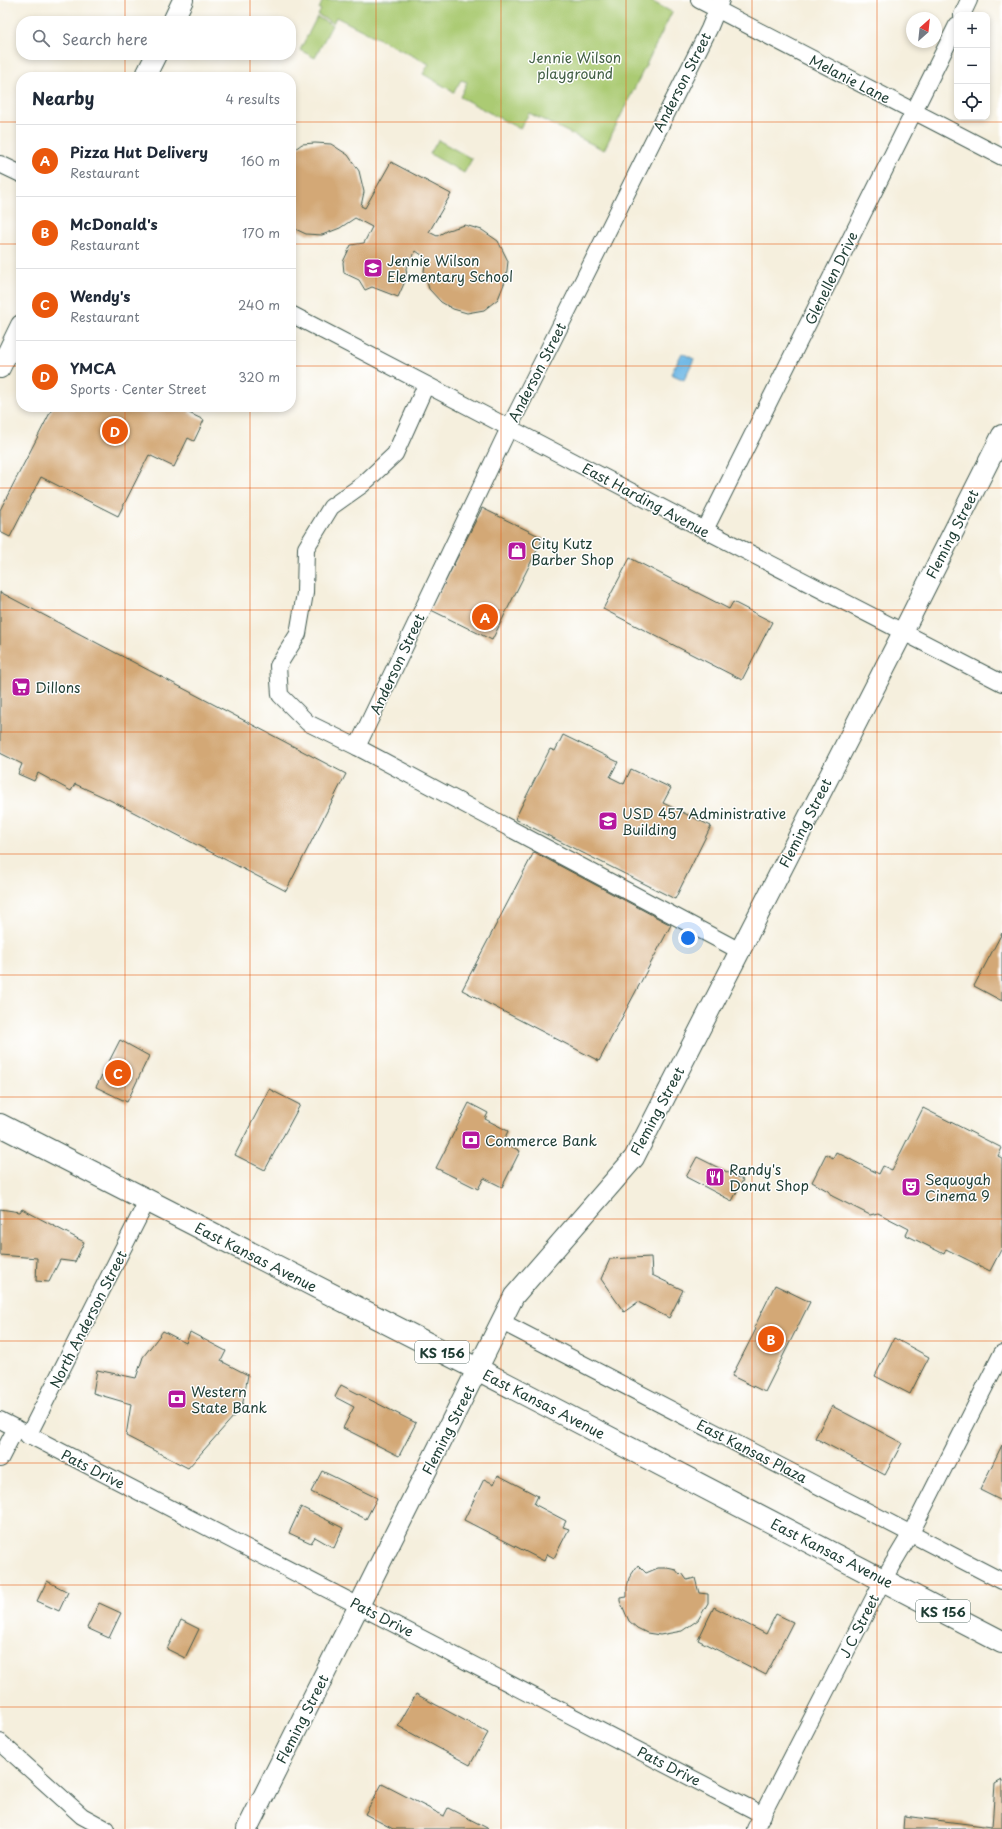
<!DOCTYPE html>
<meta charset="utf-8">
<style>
:root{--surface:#fff;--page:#f2f2f3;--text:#1f2937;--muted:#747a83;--line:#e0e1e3;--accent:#ea580c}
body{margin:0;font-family:"Playpen Sans",sans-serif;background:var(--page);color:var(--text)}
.controls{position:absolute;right:12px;top:12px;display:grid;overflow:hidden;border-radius:8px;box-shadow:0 2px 6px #0003}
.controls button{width:36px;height:36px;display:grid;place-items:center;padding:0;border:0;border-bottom:1px solid var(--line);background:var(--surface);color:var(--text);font:20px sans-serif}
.compass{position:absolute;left:906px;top:12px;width:36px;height:36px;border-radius:50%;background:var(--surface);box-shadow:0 2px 6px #0003;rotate:27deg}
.you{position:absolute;left:688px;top:938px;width:14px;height:14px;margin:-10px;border:3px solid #fff;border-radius:50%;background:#1a73e8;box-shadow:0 0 0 6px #1a73e833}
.badge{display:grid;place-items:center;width:26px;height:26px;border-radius:50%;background:var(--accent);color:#fff;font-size:13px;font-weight:700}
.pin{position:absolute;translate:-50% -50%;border:2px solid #fff;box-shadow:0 1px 4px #0006}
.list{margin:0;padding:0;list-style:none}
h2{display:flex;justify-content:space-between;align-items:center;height:52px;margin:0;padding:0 16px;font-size:17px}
h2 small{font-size:13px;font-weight:400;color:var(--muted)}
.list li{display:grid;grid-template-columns:26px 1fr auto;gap:12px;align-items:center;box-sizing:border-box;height:72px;padding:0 16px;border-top:1px solid var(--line)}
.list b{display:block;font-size:15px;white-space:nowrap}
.list p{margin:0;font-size:13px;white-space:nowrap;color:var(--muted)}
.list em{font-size:13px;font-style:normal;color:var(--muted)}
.icon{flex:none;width:22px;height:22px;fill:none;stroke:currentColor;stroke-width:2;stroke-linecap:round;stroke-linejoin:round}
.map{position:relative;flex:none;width:1002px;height:1829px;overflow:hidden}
.search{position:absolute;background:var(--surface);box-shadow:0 2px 6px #0003;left:16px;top:16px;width:280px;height:44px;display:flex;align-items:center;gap:10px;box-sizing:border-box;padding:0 14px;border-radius:16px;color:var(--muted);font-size:15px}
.panel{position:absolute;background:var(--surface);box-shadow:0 2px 6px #0003;left:16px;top:72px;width:280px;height:340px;border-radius:16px}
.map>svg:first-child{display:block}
.green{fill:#abcb73;stroke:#658454}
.water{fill:#6db7e5;stroke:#467a8c}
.building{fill:#d3a876}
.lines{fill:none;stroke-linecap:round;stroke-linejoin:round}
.minor-casing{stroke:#3f584d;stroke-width:18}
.tertiary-casing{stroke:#3f584d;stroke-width:22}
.primary-casing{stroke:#3f584d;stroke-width:24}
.minor{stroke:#fff;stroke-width:16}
.tertiary{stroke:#fff;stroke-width:20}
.primary{stroke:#fff;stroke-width:22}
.grid{fill:none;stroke:#e8590c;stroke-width:1;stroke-opacity:0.55}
.labels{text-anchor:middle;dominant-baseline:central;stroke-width:3;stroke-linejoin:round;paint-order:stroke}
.shield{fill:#fff;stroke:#627771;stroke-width:1}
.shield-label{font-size:13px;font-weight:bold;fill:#1f3d34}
.park-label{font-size:14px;fill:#426044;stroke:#fff}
.street-label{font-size:14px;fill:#1f3d34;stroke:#fff}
.poi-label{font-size:14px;fill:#1f3d34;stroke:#fff;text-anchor:start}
</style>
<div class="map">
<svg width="1002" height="1829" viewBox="0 0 1002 1829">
<rect width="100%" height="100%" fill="#fff"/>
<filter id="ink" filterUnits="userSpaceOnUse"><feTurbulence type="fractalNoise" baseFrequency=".025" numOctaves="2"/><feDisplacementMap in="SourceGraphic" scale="8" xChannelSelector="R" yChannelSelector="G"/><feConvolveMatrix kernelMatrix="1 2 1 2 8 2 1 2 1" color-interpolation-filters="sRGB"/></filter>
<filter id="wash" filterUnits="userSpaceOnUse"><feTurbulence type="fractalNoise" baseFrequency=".012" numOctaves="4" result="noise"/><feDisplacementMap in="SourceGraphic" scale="16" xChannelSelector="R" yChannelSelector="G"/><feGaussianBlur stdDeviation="0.9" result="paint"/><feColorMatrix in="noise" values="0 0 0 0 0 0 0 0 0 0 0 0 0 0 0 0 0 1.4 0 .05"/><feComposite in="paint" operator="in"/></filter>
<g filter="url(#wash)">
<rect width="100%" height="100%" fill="#f5efdd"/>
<g class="green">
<polygon points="323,0 649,0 672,12 604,150 529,113 520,129 460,97 467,82 461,80 454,92 423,74 429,64 336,17 333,23 318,15 321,10 319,9"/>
<polygon points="317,17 332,25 315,58 300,50"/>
<polygon points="438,140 472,159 464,173 430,154"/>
</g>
<polygon class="water" points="682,353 694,359 684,380 671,374"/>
<g id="blocks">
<g class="building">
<polygon points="315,143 331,144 348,155 359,171 364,192 361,206 365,208 391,162 451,194 429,232 437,236 448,230 465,225 482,230 498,241 508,261 506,279 498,299 484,310 467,313 453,309 441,302 429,289 424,271 426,258 416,251 406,268 407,277 398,297 372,287 365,290 359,280 344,273 343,262 351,245 364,243 372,227 355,218 340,228 322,235 306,234 291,227 291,152 302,144"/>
<polygon points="53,407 192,407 189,413 204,420 194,441 188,438 174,467 149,455 118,516 41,477 10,537 0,532 0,510"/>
<polygon points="482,508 543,538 492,640 431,610"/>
<polygon points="630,558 729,609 733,602 772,622 742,680 603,609"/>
<polygon points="0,592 346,774 286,891 108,799 75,784 71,791 38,773 34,781 18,774 22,764 0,753"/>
<polygon points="563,735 618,762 610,777 624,784 631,769 671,788 663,803 711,826 675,899 515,819 550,749 555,751"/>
<polygon points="534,852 671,925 599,1061 462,990"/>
<polygon points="1002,933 1002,1001 974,986"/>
<polygon points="120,1040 149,1056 127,1102 96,1087"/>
<polygon points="269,1089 300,1105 265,1170 235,1155"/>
<polygon points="469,1103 488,1113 485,1119 508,1131 503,1142 520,1151 502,1187 484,1178 478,1189 436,1168"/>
<polygon points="923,1108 1002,1148 998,1156 1002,1158 1002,1248 990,1271 946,1249 944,1254 906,1235 909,1229 878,1213 870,1215 832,1196 828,1191 812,1182 826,1154 833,1158 836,1152 879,1174 883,1166 892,1170"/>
<polygon points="697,1157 743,1180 732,1201 686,1177"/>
<polygon points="0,1209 20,1212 22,1209 84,1242 75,1262 60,1260 49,1282 36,1281 37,1258 0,1255"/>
<polygon points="651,1257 652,1275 683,1290 669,1318 638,1302 624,1312 601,1279 610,1259"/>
<polygon points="775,1285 810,1302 765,1392 732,1376 756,1329 754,1328"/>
<polygon points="163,1331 186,1343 190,1332 226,1351 221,1361 248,1375 242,1407 188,1468 126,1436 131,1404 93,1393 97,1370 136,1378 143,1357"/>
<polygon points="894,1338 929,1357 910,1394 875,1376"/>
<polygon points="341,1385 416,1423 399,1456 343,1428 354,1407 335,1397"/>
<polygon points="832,1406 902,1443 885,1475 815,1438"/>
<polygon points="1002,1445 1002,1501 980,1490"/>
<polygon points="322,1471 377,1498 366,1519 311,1492"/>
<polygon points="498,1475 538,1496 534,1504 566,1521 563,1527 569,1529 554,1558 547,1554 544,1561 464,1520 484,1479 494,1484"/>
<polygon points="301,1507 343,1528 334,1548 315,1537 311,1543 289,1533"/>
<polygon points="638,1565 646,1573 658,1568 667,1568 676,1570 680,1575 682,1573 687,1580 695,1578 699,1593 708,1594 708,1603 698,1620 682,1631 660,1635 647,1633 637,1628 629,1621 620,1601 620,1598 627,1597 627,1587 629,1578"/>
<polygon points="47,1581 68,1592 59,1611 37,1601"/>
<polygon points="99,1603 121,1613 109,1638 87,1628"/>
<polygon points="714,1607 766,1634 776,1614 793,1622 766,1675 698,1640"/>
<polygon points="181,1620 199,1629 185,1658 167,1649"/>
<polygon points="416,1694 488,1733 470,1765 398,1726"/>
<polygon points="1002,1780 1002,1829 903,1829 904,1816 992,1827 995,1784"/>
<polygon points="382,1784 444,1816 448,1808 489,1829 393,1829 365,1814"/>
</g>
</g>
</g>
<g filter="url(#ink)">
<use href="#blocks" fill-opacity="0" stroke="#3f584d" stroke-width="1"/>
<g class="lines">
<g class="minor-casing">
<g id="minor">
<polyline points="699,0 1002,157"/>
<polyline points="962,15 969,0"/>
<polyline points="0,164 21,174"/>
<polyline points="291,314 705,530 1002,683"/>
<polyline points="426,385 395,454 362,485 331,507 306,548 305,593 298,634 278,666 280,695 308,723 357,747 740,951"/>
<polyline points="705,530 957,25"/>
<polyline points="357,747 509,428 709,29 721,0"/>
<polyline points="502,1322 1002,1581"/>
<polyline points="0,1420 763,1815"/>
<polyline points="28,1436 147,1201"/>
<polyline points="0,1459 16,1428"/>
<polyline points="0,1742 82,1816 106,1829"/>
<polyline points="755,1829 883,1580 911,1533 1002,1353"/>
</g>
</g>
<g class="tertiary-casing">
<g id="tertiary">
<polyline points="173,21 183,0"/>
<polyline points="145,77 156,55"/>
<polyline points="0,368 21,325"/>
<polyline points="247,1829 514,1296 634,1158 903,632 1002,435"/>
</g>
</g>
<g class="primary-casing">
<polyline id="primary" points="0,1125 479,1370 1002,1642"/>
</g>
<use href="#minor" class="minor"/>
<use href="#tertiary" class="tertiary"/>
<use href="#primary" class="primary"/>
</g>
</g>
<path class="grid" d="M125 0V21M250 0V21M376 0V1829M501 0V1829M626 0V1829M752 0V1829M877 0V1829M125 55V77M250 55V77M0 122H21M291 122H1002M0 244H21M291 244H1002M0 366H21M291 366H1002M125 407V1829M250 407V1829M0 488H1002M0 610H1002M0 732H1002M0 854H1002M0 975H1002M0 1097H1002M0 1219H1002M0 1341H1002M0 1463H1002M0 1585H1002M0 1707H1002"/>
<defs>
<g id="school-square" transform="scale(1)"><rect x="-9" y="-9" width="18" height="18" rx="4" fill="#b5179e" stroke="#fff"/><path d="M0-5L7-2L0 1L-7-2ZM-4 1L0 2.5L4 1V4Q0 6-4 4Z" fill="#fff"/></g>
<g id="shop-square" transform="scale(1)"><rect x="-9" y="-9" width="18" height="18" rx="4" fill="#b5179e" stroke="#fff"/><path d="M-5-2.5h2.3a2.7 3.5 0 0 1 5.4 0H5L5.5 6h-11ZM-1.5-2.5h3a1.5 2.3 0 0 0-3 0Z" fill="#fff"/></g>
<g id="supermarket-square" transform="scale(1)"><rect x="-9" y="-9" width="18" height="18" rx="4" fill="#b5179e" stroke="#fff"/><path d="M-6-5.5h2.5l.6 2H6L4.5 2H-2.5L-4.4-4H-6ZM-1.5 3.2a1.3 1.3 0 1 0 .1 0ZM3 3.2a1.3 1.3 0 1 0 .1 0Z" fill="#fff"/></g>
<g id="bank-square" transform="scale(1)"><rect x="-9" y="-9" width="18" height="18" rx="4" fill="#b5179e" stroke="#fff"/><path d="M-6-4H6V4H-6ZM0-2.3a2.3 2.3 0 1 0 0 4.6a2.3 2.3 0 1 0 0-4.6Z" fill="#fff"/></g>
<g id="restaurant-square" transform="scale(1)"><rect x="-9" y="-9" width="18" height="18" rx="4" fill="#b5179e" stroke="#fff"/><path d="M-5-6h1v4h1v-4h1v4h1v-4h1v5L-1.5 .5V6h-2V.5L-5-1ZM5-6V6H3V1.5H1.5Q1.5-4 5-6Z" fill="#fff"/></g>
<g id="theatre-square" transform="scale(1)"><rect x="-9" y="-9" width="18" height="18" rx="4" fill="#b5179e" stroke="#fff"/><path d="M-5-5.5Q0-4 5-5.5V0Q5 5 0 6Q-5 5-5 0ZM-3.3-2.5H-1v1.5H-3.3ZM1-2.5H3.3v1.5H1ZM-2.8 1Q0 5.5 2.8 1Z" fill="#fff"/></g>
</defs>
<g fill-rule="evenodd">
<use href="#school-square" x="373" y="268"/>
<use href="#shop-square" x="517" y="551"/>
<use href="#supermarket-square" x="21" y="687"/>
<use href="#school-square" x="608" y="821"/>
<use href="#bank-square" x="471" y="1140"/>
<use href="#restaurant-square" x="715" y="1177"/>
<use href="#theatre-square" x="911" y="1187"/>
<use href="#bank-square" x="177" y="1399"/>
</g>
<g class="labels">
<g class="shield">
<rect x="415" y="1341" width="54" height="22" rx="3"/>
<rect x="916" y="1600" width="54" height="22" rx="3"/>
</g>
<g class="shield-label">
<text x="442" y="1352">KS 156</text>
<text x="943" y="1611">KS 156</text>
</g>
<g class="park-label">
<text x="575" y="57">Jennie Wilson<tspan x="575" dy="16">playground</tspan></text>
</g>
<g class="street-label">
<text transform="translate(850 79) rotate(27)">Melanie Lane</text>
<text transform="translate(682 82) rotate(-63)">Anderson Street</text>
<text transform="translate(831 278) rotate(-64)">Glenellen Drive</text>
<text transform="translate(537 372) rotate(-63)">Anderson Street</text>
<text transform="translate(646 500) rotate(28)">East Harding Avenue</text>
<text transform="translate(952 534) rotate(-63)">Fleming Street</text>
<text transform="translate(397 664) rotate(-65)">Anderson Street</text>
<text transform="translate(805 823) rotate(-63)">Fleming Street</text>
<text transform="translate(657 1111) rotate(-62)">Fleming Street</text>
<text transform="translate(256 1257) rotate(27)">East Kansas Avenue</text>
<text transform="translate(88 1319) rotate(-63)">North Anderson Street</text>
<text transform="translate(544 1404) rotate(27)">East Kansas Avenue</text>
<text transform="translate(448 1430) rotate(-63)">Fleming Street</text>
<text transform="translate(752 1451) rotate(27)">East Kansas Plaza</text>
<text transform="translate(93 1469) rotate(27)">Pats Drive</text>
<text transform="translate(832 1553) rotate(27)">East Kansas Avenue</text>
<text transform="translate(382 1617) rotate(27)">Pats Drive</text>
<text transform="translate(859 1626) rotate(-63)">J C Street</text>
<text transform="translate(302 1719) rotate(-63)">Fleming Street</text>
<text transform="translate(669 1766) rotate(27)">Pats Drive</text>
</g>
<g class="poi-label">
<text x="387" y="260">Jennie Wilson<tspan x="387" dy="16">Elementary School</tspan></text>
<text x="531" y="543">City Kutz<tspan x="531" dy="16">Barber Shop</tspan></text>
<text x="35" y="687">Dillons</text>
<text x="622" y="813">USD 457 Administrative<tspan x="622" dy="16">Building</tspan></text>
<text x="485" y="1140">Commerce Bank</text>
<text x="729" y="1169">Randy's<tspan x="729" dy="16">Donut Shop</tspan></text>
<text x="925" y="1179">Sequoyah<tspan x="925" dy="16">Cinema 9</tspan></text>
<text x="191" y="1391">Western<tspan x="191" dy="16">State Bank</tspan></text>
</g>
</g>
</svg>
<div class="controls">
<button>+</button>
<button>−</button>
<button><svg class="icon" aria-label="locate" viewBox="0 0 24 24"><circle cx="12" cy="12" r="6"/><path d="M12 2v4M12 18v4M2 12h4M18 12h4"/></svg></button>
</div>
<svg class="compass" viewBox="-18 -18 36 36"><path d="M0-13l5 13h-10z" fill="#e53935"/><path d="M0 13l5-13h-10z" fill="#747a83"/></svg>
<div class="you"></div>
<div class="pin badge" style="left:485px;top:617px">A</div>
<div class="pin badge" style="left:771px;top:1339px">B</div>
<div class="pin badge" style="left:118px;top:1073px">C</div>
<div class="pin badge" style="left:115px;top:431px">D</div>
<div class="search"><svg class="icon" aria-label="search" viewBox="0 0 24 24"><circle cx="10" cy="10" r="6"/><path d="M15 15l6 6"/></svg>Search here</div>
<section class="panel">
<h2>Nearby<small>4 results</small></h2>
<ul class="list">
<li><span class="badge">A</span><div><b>Pizza Hut Delivery</b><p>Restaurant</p></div><em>160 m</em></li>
<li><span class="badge">B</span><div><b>McDonald's</b><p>Restaurant</p></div><em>170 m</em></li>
<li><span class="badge">C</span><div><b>Wendy's</b><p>Restaurant</p></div><em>240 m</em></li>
<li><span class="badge">D</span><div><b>YMCA</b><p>Sports · Center Street</p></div><em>320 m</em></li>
</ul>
</section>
</div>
